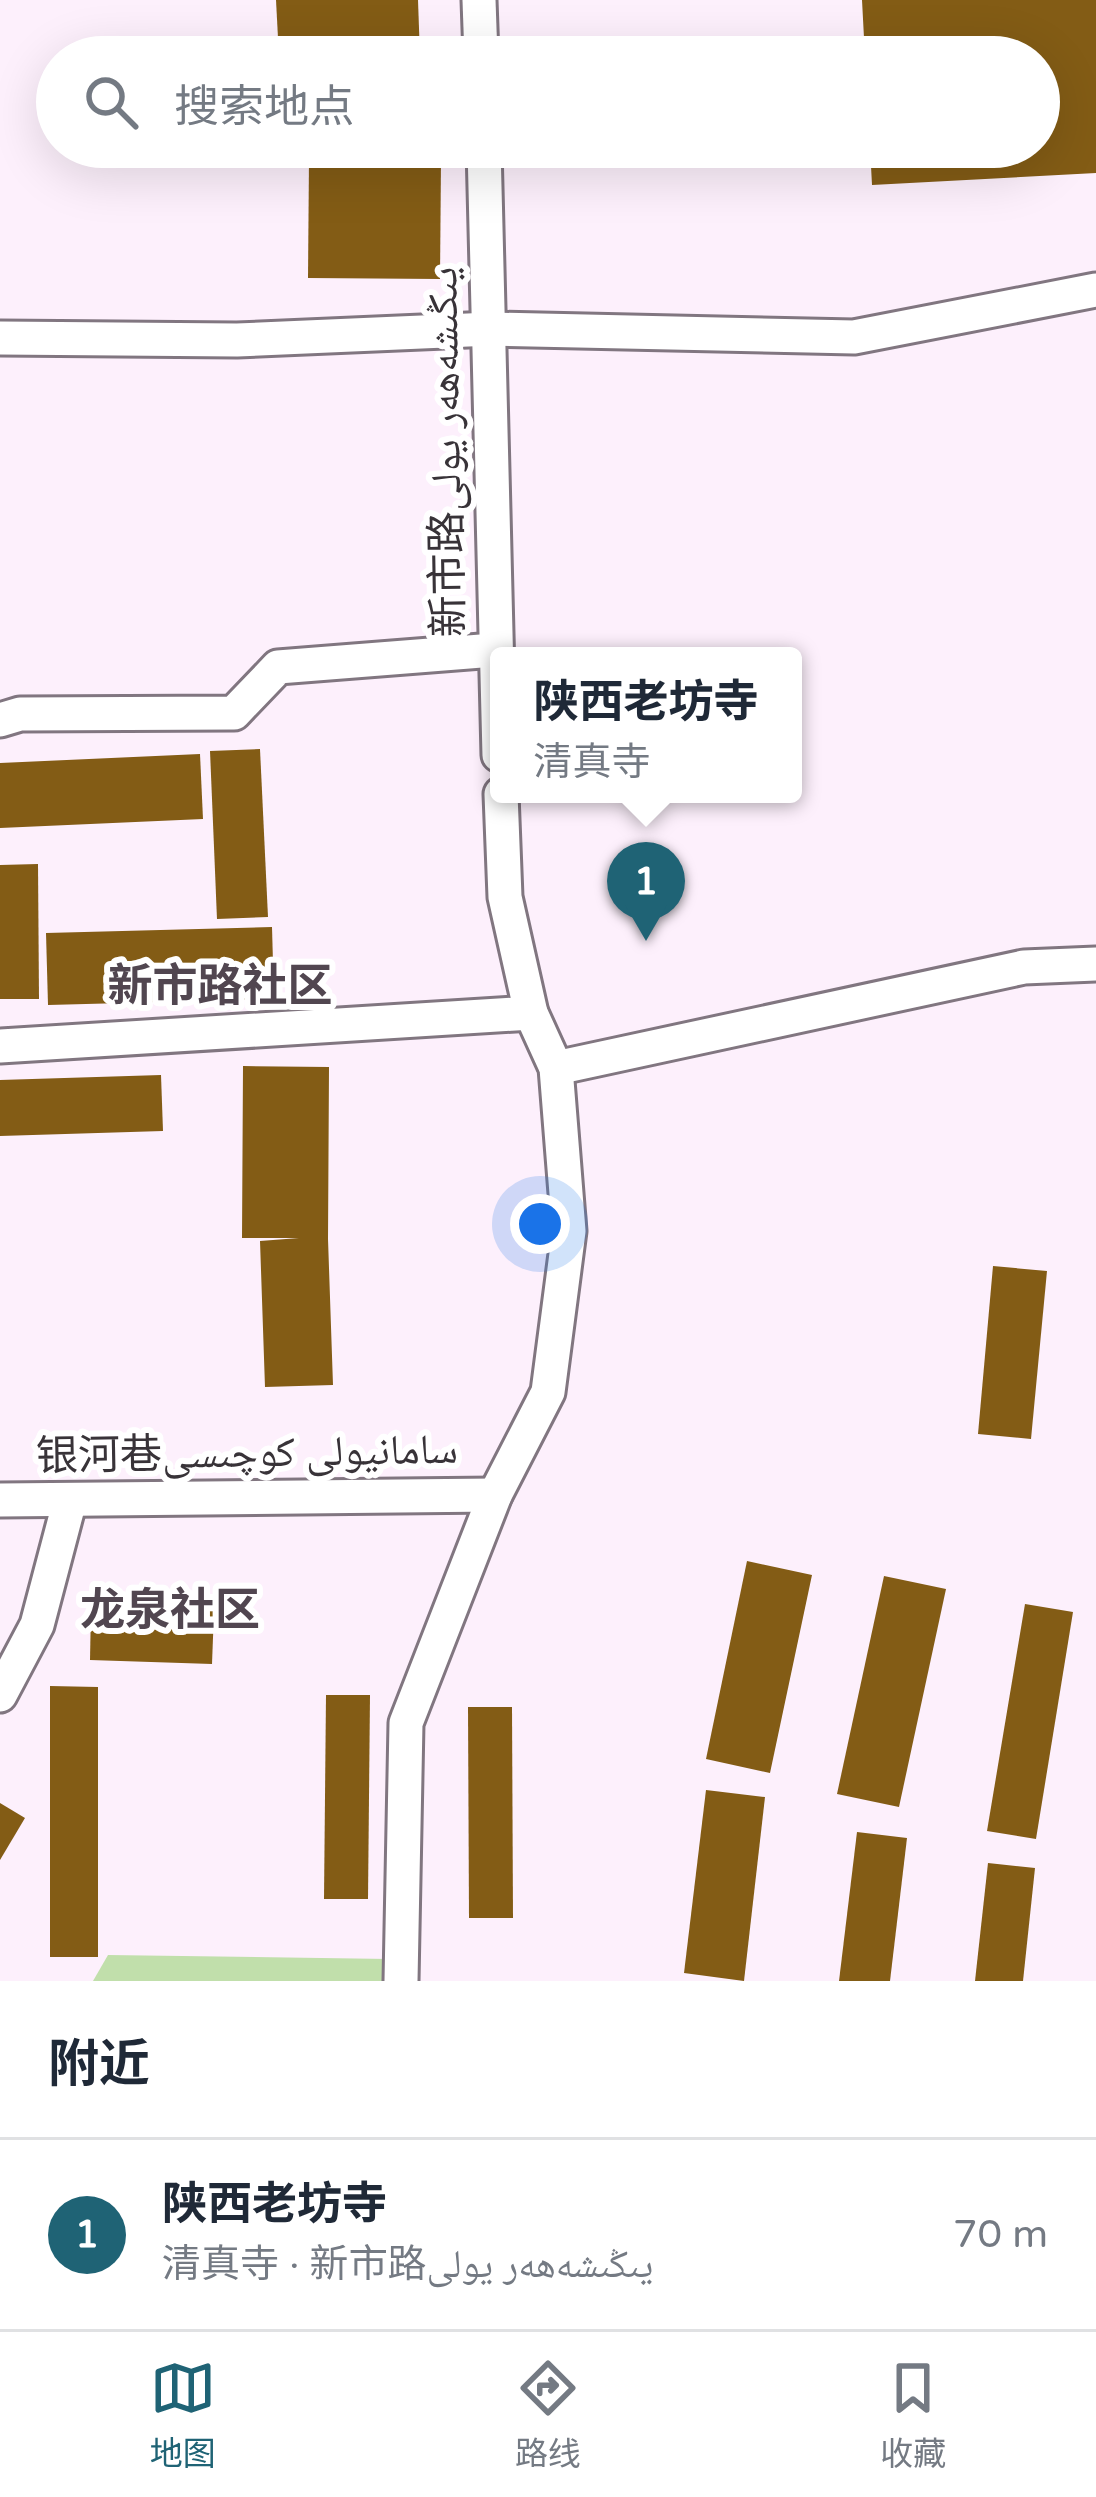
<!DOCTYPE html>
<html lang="zh">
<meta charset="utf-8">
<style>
:root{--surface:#fff;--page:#f6f6f7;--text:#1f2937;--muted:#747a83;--line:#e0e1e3;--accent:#1f6375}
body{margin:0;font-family:"Varela Round","Noto Naskh Arabic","Noto Sans SC",sans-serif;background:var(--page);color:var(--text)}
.you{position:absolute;left:540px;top:1224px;width:42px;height:42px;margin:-30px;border:9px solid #fff;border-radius:50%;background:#1a73e8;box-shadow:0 0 0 18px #1a73e833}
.badge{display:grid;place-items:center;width:78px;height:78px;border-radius:50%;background:var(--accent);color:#fff;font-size:39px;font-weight:700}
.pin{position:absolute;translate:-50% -99px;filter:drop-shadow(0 3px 6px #0008)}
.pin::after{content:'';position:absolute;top:63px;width:42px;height:36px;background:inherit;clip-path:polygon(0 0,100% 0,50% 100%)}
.popup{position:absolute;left:490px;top:647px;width:312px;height:156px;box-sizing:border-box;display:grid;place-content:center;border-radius:12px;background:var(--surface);filter:drop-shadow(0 3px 9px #0005);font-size:39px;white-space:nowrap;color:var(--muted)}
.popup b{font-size:45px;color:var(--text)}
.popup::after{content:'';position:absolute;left:50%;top:100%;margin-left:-24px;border:24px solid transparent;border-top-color:var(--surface)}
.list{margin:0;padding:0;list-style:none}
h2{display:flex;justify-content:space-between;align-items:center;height:156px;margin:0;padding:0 48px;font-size:51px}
h2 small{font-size:39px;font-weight:400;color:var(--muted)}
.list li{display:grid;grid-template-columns:78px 1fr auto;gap:36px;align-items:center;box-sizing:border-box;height:192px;padding:0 48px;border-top:3px solid var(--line)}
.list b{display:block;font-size:45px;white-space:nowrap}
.list p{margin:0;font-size:39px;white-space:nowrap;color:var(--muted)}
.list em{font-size:39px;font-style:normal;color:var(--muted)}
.icon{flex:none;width:66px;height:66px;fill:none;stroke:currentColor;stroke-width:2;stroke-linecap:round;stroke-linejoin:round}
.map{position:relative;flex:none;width:1096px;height:1981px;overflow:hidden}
.search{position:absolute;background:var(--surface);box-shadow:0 12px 48px #0002;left:36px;right:36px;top:36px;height:132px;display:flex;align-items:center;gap:30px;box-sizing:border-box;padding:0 42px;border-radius:66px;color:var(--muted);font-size:45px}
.sheet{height:348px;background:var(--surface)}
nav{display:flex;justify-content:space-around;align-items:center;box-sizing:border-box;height:168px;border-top:3px solid var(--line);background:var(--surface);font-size:33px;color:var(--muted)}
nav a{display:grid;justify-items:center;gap:6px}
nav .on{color:var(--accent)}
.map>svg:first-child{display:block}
.green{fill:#c1dfab}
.building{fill:#835c15}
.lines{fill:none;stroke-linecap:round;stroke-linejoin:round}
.minor-casing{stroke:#817680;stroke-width:39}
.minor{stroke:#fff;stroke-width:33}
.labels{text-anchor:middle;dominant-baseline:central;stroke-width:12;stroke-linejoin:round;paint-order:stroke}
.street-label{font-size:42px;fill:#383338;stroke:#fff}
.neighbourhood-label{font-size:45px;font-weight:bold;fill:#514650;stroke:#fff}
</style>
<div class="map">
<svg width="1096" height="1981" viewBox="0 0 1096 1981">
<rect width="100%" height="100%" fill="#fdf0fc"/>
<polygon class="green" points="108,1955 389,1959 388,1981 93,1981"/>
<g class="building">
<polygon points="276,0 418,0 420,57 279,57"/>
<polygon points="862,0 1096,0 1096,173 872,185 870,147 1039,147 1039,57 865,57"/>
<polygon points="309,159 441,159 440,279 308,278"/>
<polygon points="260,749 268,917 217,919 210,751"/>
<polygon points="200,754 203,819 0,828 0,763"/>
<polygon points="38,864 39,999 0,999 0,865"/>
<polygon points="272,927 274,999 48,1005 46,933"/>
<polygon points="243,1066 329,1067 328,1239 333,1385 265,1387 260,1241 299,1238 242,1238"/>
<polygon points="161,1075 163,1131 0,1136 0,1080"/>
<polygon points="993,1266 1047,1271 1031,1439 978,1434"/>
<polygon points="747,1561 812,1575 770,1773 706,1759"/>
<polygon points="884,1576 946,1589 899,1807 837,1794"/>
<polygon points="1025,1604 1073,1612 1036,1839 987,1831"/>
<polygon points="91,1607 214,1611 212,1664 90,1660"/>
<polygon points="50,1686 98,1687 98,1957 50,1957"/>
<polygon points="326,1695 370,1695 368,1899 324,1899"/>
<polygon points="468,1707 512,1707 513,1918 469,1918"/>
<polygon points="706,1790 765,1797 744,1981 684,1973"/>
<polygon points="0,1803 25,1818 0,1860"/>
<polygon points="857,1832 907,1838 890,1981 839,1981"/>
<polygon points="988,1863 1035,1868 1023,1981 975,1981"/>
</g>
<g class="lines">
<g class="minor-casing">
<g id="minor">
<polyline points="479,0 481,57"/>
<polyline points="484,147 499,755"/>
<polyline points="0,338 237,340 491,329 854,337 1096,290"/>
<polyline points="0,720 20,714 234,713 278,667 494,650"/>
<polyline points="0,1046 531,1013"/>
<polyline points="556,1068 1024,967 1096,964"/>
<polyline points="0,1500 495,1495"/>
<polyline points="0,1695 37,1625 70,1500"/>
<polyline points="401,1981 406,1723 495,1495 548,1392 569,1231 556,1068 531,1013 505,897 501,794"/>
</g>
</g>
<use href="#minor" class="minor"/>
</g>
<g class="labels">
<g class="street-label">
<text transform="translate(446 452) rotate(-91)">新市路يىڭىشەھەر يولى</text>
<text transform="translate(247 1453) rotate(-1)">银河巷سامانيولى كوچىسى</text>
</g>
<g class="neighbourhood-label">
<text x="220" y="987">新市路社区</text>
<text x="170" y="1611">龙泉社区</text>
</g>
</g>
</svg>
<div class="you"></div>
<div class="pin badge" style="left:646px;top:941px">1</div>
<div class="popup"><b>陕西老坊寺</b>清真寺</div>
<div class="search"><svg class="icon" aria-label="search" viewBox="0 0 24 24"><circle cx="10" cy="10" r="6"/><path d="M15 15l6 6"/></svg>搜索地点</div>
</div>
<section class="sheet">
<h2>附近<small></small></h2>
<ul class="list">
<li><span class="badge">1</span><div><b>陕西老坊寺</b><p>清真寺 · 新市路يىڭىشەھەر يولى</p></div><em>70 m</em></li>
</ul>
</section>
<nav>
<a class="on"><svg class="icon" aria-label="map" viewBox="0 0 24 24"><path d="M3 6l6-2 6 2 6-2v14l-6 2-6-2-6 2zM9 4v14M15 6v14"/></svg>地图</a>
<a><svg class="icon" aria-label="directions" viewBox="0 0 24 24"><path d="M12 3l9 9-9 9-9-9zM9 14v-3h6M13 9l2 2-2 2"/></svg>路线</a>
<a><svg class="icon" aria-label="saved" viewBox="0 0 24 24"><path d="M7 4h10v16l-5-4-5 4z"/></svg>收藏</a>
</nav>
